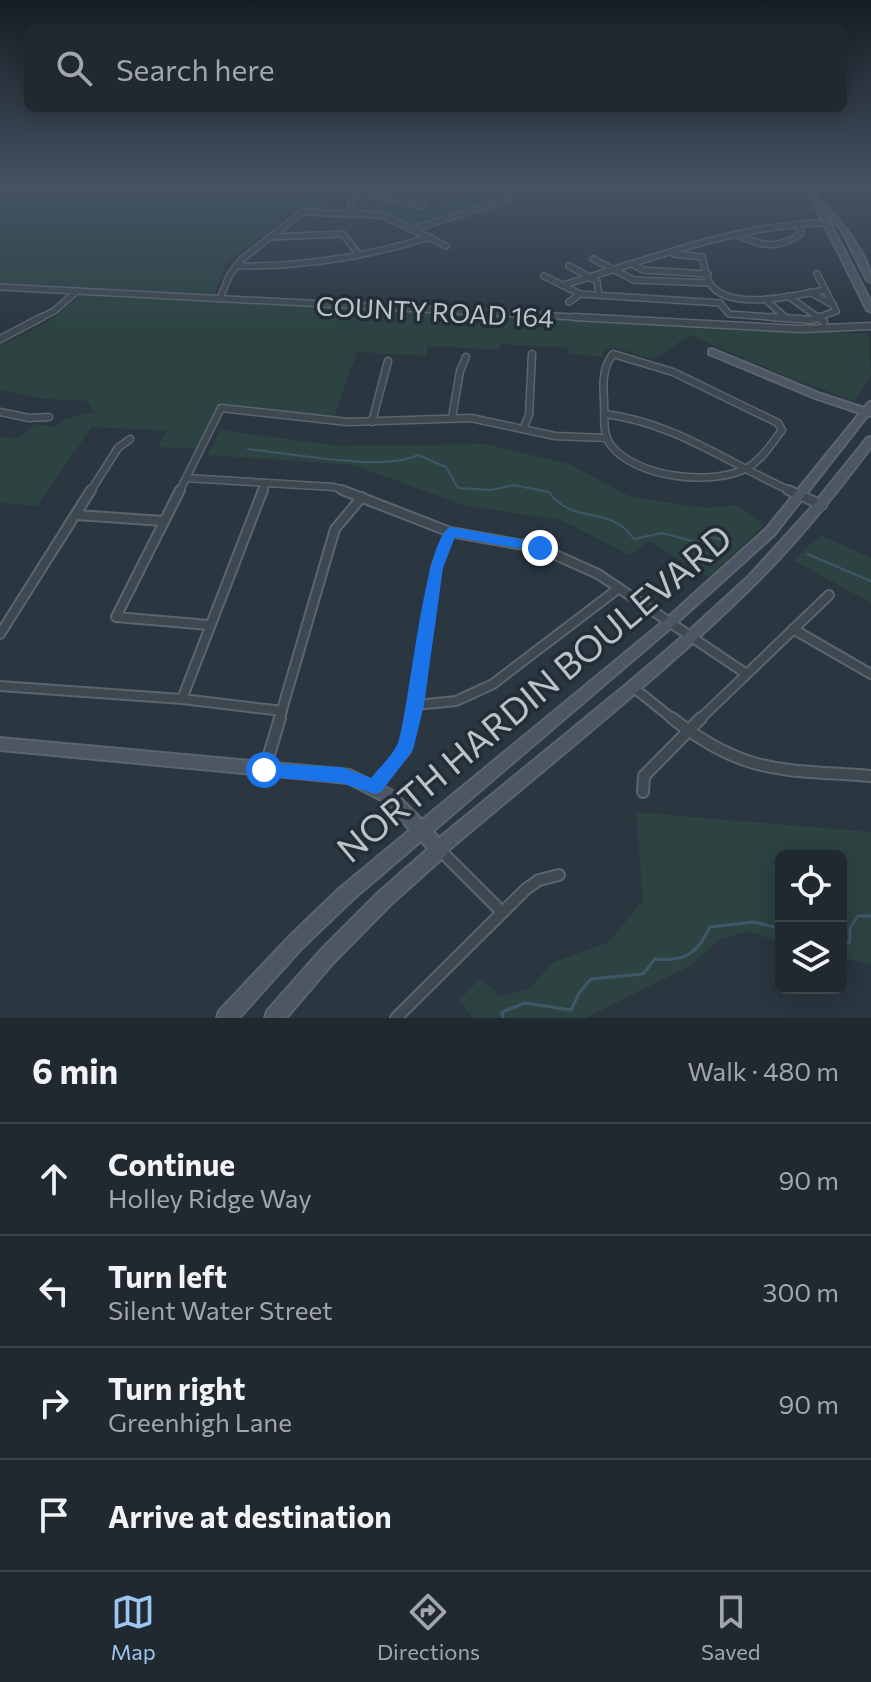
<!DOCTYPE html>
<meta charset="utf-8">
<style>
:root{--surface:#202830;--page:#283038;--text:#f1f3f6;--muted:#a2a6ab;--line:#3d444c;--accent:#9bc6ef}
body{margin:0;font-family:Commissioner,sans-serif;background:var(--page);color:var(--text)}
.controls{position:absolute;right:24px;bottom:24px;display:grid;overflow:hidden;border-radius:12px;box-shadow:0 4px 20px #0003}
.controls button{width:72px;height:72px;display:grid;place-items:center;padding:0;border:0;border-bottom:2px solid var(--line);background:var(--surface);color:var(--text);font:40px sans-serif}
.stop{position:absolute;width:24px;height:24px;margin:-18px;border:6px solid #1a73e8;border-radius:50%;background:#fff}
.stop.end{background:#1a73e8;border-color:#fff;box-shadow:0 2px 8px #0008}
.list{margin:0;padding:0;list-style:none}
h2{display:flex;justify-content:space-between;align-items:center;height:104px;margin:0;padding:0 32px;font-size:34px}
h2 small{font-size:26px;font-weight:400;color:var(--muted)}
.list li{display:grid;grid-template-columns:52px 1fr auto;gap:24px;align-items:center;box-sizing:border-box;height:112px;padding:0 32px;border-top:2px solid var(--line)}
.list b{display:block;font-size:30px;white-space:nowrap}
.list p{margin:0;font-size:26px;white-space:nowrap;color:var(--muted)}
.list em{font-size:26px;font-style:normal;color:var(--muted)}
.icon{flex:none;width:44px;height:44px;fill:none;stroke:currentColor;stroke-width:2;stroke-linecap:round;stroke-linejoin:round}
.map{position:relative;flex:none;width:871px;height:1018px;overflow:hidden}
.search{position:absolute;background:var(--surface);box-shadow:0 4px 20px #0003;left:24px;right:24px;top:24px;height:88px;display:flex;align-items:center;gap:20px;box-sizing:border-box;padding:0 28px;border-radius:12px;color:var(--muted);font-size:30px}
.sheet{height:552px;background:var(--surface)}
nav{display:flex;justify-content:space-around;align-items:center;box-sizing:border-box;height:112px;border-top:2px solid var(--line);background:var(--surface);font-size:22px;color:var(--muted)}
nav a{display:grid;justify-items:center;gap:4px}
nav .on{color:var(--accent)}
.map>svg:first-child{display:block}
.green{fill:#2c4342}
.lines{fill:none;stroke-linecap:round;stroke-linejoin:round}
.stream-far1{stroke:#415668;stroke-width:2}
.stream{stroke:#415668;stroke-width:3}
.street-far3-casing{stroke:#5b656e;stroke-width:8}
.street-far2-casing{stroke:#5b656e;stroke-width:9}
.street-far1-casing{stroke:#5b656e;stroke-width:12}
.street-casing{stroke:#5b656e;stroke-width:14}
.secondary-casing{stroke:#5b656e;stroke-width:4}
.street-far3{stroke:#3d4850;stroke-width:5}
.street-far2{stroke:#3d4850;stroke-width:6}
.street-far1{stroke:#3d4850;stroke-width:8}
.street{stroke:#3d4850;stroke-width:10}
.secondary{fill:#4c5763;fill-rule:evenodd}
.route{fill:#1a73e8}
.labels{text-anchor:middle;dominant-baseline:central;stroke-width:7;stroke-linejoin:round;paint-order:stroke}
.far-street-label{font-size:26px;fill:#bac2ca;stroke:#222d36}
.near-street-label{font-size:36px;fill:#bac2ca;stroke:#222d36}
</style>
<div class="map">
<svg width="871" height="1018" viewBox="0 0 871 1018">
<rect width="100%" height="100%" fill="#2a3640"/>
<g class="green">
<polygon points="17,186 341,186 330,194 325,205 346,206 344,210 294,211 225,264 215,294 210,296 0,284 0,200"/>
<path d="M484 186H520L491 203 417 226 387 214 355 209 356 202 395 210 405 203C409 204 412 207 417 208 431 214 443 200 452 192L465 193Z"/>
<polygon points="83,294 869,334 871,376 855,401 788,377 690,335 654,359 616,348 604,349 603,357 569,354 568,348 500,344 499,350 428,346 426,356 357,352 334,418 219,404 196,449 158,447 166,431 92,427 37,506 0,503 0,436 17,439 35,424 55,427 65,419 94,412 88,401 44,399 0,390 0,346 46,323"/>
<polygon points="220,430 340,446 485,444 569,464 631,497 707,508 736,505 764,525 709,577 649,541 630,555 561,520 466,506 353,465 207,455"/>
<polygon points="821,535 871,558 871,603 793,560"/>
<polygon points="636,812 871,832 871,964 841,958 841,856 781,856 781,943 749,931 720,939 690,966 586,1018 474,1018 458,1001 481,978 500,996 529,989 552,963 609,942 643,900"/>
</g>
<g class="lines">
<g class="stream-far1">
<path d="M248 449C287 453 385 472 418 455L446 467 458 488 492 490 513 485 549 492C573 526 610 504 634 539L662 533 696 542 710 537 732 542"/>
<polyline points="807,554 871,581"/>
</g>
<g class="stream">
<polyline points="841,944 850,942 850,928 858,916 871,916"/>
<path d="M503 1018 502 1012 525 1003 571 1010 579 993 591 979 643 974 655 959C685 962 697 954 710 927L754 922 781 929"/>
</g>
<g class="street-far3-casing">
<g id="street-far3">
<polyline points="442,186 462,190"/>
<polyline points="851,186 871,187"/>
<polyline points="361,192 422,206"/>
<polyline points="350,212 353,199 369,186"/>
<polyline points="414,229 503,201 525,186"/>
<path d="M738 235C760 246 781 250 801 233L799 224"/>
<polyline points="270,237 343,234 359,255"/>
<path d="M674 254 702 257C705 265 705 275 709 282 726 313 797 295 825 290"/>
<polyline points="593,259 634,280 709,283"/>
<polyline points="634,265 643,270 708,274"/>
<path d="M236 266C303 267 366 257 430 237"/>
<polyline points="569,266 597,281 599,295"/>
<polyline points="544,276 580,294 720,303"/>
<path d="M563 285C650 260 735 224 827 223"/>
<polyline points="0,287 612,319"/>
<polyline points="810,292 833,305"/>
<polyline points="788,296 820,319"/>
<polyline points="220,299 229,276 242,259 303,212 382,215 446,246"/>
<polyline points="766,300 785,317"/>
<polyline points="569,302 580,294"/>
<polyline points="720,303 729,314 798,319"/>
<polyline points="38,319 54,311 77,291"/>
<polyline points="814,319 836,311 817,274"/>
</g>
</g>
<g class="street-far2-casing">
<g id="street-far2">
<polyline points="574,317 801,329 871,326"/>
<polyline points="771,317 811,320 819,317"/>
<polyline points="817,317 824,322"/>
<polyline points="0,339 42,317"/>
<path d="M613 354 673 372 778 423 782 430C772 443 763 458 749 467 714 487 634 478 610 444 602 432 605 415 604 401 603 384 602 368 613 354Z"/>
<polyline points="0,412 29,418 49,417"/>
<path d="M605 414C676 423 729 464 793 492"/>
<polyline points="452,418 460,371 466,357"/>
<polyline points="372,422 388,361"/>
<polyline points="524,427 529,415 532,354"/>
<polyline points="186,478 334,487 348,492"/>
<polyline points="90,492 118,448 130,439"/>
<polyline points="179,492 221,408 348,422 471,418 555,436 606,438"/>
<polyline points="262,492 266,483"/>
</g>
</g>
<g class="street-far1-casing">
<g id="street-far1">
<polyline points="180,490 116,617 209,625"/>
<polyline points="342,490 450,532 540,548 598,574 745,673"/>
<polyline points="788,490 822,505"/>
<polyline points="77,515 164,521"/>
<polyline points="793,629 871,674"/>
<polyline points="0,634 91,490"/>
<polyline points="0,686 182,699 282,711"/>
<polyline points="633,687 674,720"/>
<polyline points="182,699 263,490"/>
<polyline points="415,705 456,701 493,684 619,588"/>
<polyline points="279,720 335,529 362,497"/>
<polyline points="412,720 436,568 450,532"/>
<polyline points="699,720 829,595"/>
</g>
</g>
<g class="street-casing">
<g id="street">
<path d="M672 718C746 776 783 769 871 776"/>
<polyline points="265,768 280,718"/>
<polyline points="375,787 405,750 412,718"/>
<polyline points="643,792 644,776 701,718"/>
<polyline points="440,850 501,911"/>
<polyline points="396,1018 526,889 539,880 559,875"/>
</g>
</g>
<g class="secondary-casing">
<g id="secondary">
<path d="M805 186H811L819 202H823C840 221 871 256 871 282L867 280 842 231 823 209 871 302V312L867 310Z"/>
<path d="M712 349 821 394 864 408 868 403 871 402V416L868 415 774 535 673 626 433 831 439 838 627 684 689 631 749 576 810 509 867 438 871 437V447C836 494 799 540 757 582 661 677 553 761 450 849L446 855 390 905 333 963 286 1018H265L267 1011 321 950 378 893 428 849 421 841 352 900 302 948 239 1018H217L219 1011 290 936 340 888 410 830 383 801 348 783 0 750V738L350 770 393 791 422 820 665 620 766 529 860 413 815 398 709 354V350Z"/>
</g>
</g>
<use href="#street-far3" class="street-far3"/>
<use href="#street-far2" class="street-far2"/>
<use href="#street-far1" class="street-far1"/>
<use href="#street" class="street"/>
<use href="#secondary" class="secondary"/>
</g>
<linearGradient id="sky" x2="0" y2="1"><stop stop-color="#171e23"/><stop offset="0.57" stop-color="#445264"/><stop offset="1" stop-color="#445264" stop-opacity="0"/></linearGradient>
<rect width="871" height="329" fill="url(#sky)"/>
<path class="route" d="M450 527 540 543 546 548 540 552 455 537 443 568 424 705 413 750 381 792 375 794 341 783 258 776 256 770 258 765 264 763 341 767 371 778C380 767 393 755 398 743 410 707 424 539 450 527Z"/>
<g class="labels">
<g class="far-street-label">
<text transform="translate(435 311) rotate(3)">COUNTY ROAD 164</text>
</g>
<g class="near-street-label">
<text transform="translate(533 692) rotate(-40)">NORTH HARDIN BOULEVARD</text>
</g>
</g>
</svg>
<div class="controls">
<button><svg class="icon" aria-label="locate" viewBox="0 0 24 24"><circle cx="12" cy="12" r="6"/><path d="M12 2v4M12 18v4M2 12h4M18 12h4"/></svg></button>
<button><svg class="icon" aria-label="layers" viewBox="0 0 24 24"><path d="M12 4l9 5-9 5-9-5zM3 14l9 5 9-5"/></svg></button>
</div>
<div class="stop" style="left:264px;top:770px"></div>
<div class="stop end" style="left:540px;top:548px"></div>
<div class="search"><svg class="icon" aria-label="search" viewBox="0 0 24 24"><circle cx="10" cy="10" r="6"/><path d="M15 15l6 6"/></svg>Search here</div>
</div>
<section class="sheet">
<h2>6 min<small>Walk · 480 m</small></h2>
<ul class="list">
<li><svg class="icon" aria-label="ahead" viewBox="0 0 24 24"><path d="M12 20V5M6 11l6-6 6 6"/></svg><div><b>Continue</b><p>Holley Ridge Way</p></div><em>90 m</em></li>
<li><svg class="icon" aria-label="left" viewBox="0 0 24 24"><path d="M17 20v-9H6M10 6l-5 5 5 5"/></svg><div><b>Turn left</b><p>Silent Water Street</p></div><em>300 m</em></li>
<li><svg class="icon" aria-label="right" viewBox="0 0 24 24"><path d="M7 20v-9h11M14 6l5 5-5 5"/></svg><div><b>Turn right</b><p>Greenhigh Lane</p></div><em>90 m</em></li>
<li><svg class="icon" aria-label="arrive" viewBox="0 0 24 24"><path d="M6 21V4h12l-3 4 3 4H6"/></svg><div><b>Arrive at destination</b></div></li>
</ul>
</section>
<nav>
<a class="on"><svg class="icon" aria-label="map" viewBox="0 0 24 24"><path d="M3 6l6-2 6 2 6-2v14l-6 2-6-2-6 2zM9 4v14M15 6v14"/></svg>Map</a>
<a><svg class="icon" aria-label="directions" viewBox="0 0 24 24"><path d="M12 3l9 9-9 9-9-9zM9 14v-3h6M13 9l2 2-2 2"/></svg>Directions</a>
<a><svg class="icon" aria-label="saved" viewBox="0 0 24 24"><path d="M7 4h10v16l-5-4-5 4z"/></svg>Saved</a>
</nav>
